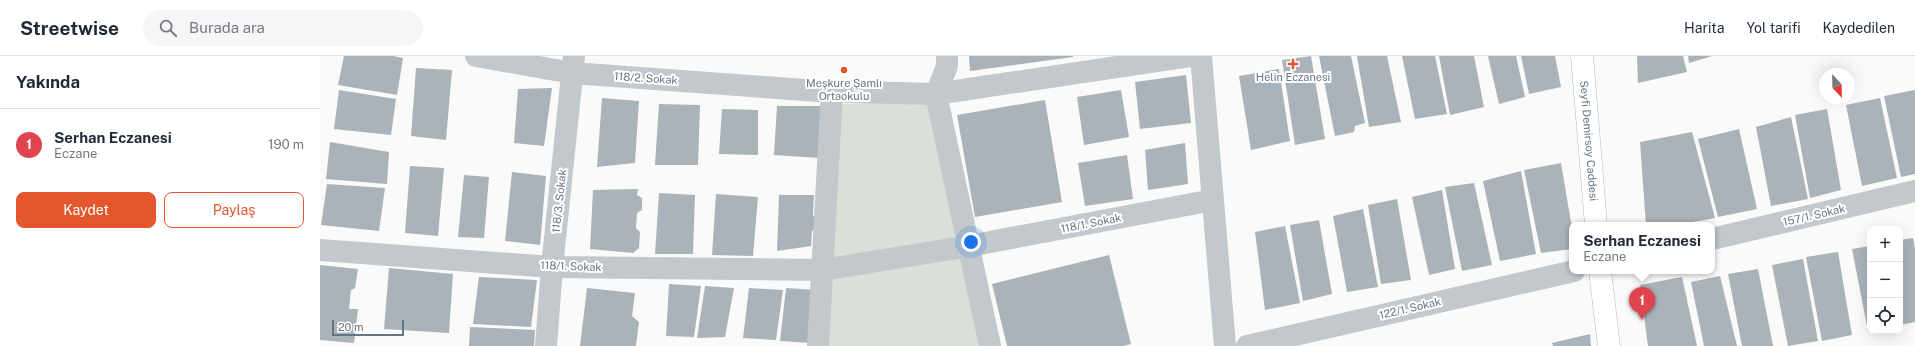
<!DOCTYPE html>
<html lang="tr">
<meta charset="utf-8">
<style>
:root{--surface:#fff;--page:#f6f6f7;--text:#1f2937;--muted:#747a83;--line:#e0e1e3;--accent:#e4572e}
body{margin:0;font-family:"Public Sans",sans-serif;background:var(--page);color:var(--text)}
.controls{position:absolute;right:12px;bottom:12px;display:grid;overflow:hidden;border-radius:8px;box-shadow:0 4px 16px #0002}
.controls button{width:36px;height:36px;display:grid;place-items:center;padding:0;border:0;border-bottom:1px solid var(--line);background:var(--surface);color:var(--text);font:20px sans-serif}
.compass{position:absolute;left:1499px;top:12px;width:36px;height:36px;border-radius:50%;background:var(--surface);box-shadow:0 4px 16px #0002;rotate:158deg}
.scale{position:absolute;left:12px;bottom:10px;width:72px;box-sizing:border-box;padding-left:4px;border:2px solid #657683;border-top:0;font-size:11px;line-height:14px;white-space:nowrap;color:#657683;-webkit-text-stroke:3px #fff;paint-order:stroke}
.you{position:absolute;left:651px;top:186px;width:14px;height:14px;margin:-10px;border:3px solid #fff;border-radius:50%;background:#1a73e8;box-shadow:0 0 0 6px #1a73e833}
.badge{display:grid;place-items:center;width:26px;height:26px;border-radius:50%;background:var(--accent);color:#fff;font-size:13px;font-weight:700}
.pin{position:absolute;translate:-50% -33px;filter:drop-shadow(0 1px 2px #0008)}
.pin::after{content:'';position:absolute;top:21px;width:14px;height:12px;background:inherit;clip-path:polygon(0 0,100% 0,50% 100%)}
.popup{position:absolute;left:1249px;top:166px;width:146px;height:52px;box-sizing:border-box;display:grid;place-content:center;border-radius:8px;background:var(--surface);filter:drop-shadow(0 1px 3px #0005);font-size:13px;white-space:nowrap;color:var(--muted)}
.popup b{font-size:15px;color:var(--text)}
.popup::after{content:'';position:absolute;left:50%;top:100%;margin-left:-8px;border:8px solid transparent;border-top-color:var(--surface)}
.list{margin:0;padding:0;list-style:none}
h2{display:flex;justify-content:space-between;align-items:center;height:52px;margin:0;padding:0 16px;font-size:17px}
h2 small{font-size:13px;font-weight:400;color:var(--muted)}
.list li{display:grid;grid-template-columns:26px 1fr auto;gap:12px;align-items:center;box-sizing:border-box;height:72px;padding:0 16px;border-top:1px solid var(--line)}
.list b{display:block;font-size:15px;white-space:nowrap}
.list p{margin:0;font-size:13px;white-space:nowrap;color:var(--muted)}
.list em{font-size:13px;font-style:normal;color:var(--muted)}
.actions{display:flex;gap:8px;padding:12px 16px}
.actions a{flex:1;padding:9px 0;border:1px solid var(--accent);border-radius:8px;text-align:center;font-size:14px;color:var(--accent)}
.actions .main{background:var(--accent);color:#fff}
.icon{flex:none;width:22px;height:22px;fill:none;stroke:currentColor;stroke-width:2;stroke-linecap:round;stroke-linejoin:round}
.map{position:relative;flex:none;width:1595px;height:290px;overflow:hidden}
header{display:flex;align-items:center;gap:24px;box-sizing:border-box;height:56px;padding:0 20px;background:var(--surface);border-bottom:1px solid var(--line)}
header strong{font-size:19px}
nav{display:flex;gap:22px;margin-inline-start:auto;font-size:14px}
.search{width:280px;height:36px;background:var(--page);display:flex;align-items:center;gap:10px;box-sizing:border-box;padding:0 14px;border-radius:22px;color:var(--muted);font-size:15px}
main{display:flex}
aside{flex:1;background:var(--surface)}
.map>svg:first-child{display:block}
.green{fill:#dadfd7}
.building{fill:#aab3b9}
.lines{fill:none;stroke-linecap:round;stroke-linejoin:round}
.secondary-casing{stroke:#b3babf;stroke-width:23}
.pedestrian{stroke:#c3c8cc;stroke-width:22}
.minor{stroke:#c3c8cc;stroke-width:22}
.secondary{stroke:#fff;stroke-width:22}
.poi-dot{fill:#e4572e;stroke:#fff;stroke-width:1.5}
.labels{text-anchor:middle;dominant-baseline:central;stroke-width:4;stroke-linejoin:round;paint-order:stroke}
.poi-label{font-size:11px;fill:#657683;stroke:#fff}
.street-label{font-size:11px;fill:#657683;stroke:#fff}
</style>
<header>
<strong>Streetwise</strong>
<div class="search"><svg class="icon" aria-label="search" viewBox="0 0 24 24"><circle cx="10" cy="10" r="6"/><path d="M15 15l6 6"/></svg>Burada ara</div>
<nav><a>Harita</a><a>Yol tarifi</a><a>Kaydedilen</a></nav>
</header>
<main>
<aside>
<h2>Yakında<small></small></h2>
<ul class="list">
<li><span class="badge" style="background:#e0444e">1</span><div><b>Serhan Eczanesi</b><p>Eczane</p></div><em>190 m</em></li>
</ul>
<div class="actions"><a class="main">Kaydet</a><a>Paylaş</a></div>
</aside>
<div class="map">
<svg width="1595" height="290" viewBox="0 0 1595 290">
<rect width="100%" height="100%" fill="#fafaf8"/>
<polygon class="green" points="609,45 659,290 507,290 519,48"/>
<g class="building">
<polygon points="24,0 73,0 83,2 77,39 18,29"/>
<polygon points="649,0 753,0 753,1 650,15"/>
<polygon points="991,0 1005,83 975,89 962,4"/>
<polygon points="999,0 1031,0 1045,67 1035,70 1034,76 1015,80"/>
<polygon points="1037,0 1067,0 1081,66 1049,71"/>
<polygon points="1082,0 1115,0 1127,58 1095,63"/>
<polygon points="1119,0 1154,0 1164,51 1130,59"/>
<polygon points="1168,0 1196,0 1205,41 1179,48"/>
<polygon points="1201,0 1235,0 1241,31 1209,38"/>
<polygon points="1317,0 1363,0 1367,16 1318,27"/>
<polygon points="1368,0 1392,0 1369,7"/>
<polygon points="96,12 132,14 126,84 91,80"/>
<polygon points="959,13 970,85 931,94 919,20"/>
<polygon points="866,19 871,67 820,73 815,26"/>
<polygon points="232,32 224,90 194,87 198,33"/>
<polygon points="19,34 76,43 71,79 14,73"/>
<polygon points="801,34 809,81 764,89 757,41"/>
<polygon points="1595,34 1595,118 1581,121 1564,40"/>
<polygon points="282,42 319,45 315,107 277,111"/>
<polygon points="1560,42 1577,122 1542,130 1526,49"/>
<polygon points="725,44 742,146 655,161 637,59"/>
<polygon points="339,48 380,49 378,109 335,109"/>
<polygon points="457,50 503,50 499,102 454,99"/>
<polygon points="402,53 438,54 438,99 399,98"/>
<polygon points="1507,53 1521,134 1490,142 1475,59"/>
<polygon points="1471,61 1488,143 1451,150 1436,71"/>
<polygon points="1419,73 1437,153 1398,161 1378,83"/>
<polygon points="1372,76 1395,162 1356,169 1326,169 1320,86"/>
<polygon points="10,86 69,96 67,128 6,123"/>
<polygon points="865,87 868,128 828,134 825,94"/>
<polygon points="807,99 813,143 765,150 758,107"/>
<polygon points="1241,107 1252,172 1252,193 1221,197 1204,114"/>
<polygon points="90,110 124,112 118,180 85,177"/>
<polygon points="1201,115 1216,198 1180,205 1163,125"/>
<polygon points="192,116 226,120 220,189 185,185"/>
<polygon points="144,119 169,121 164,182 138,181"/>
<polygon points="1154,127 1172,209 1142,215 1125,131"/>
<polygon points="7,128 65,132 59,175 1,169"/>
<polygon points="318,133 317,139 322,142 322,154 317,157 316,172 320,176 319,192 313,197 270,193 273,134"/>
<polygon points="1122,134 1135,213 1109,219 1092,141"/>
<polygon points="339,137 375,139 373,198 335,198"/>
<polygon points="396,138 438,141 433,200 392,199"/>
<polygon points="459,139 494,139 493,160 498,162 497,173 492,175 491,190 457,195"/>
<polygon points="1077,143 1091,224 1061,228 1048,149"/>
<polygon points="1043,153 1058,231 1027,236 1013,160"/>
<polygon points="999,164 1012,238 983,245 970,169"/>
<polygon points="965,170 980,247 945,254 935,176"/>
<polygon points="1593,182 1595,193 1595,266 1580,269 1580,184"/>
<polygon points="1550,190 1550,274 1548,275 1532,193"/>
<polygon points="1518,196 1532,279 1502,285 1486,201"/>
<polygon points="789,199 811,288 804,290 687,290 672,228"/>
<polygon points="1483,203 1498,285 1468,290 1452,209"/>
<polygon points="0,209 38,213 35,232 31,234 29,253 38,253 34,287 0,284"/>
<polygon points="69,212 133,218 129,277 64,273"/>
<polygon points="1438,213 1453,290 1422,290 1408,218"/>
<polygon points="1400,220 1417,290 1384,290 1371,226"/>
<polygon points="159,221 217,224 211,271 153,268"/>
<polygon points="1362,221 1377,290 1328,290 1320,229"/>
<polygon points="349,228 381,230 374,281 346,280"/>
<polygon points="385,230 414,232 405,281 377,282"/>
<polygon points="267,232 315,237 312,260 319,266 316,290 260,290"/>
<polygon points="429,232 463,234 456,284 423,282"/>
<polygon points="466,232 497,234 492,287 460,285"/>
<polygon points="150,271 215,274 214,290 149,290"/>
<polygon points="1270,278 1271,290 1233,290 1232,287"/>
</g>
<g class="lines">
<g class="secondary-casing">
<g id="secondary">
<path id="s1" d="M1262 0 1276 169"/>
<polyline points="1280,215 1289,290"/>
</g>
</g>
<g class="pedestrian">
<polyline points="503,214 649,190"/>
<polyline points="498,290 512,35"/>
</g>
<g class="minor">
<polyline points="156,0 252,17 498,35 616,38 870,0"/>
<polyline points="627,0 627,10 616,38 670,290"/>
<polyline points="881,0 905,290"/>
<polyline points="1392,183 1595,135"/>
<polyline points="649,190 893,144"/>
<polyline points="0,194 232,211 503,214"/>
<polyline points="226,290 232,211 254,0"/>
<polyline points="927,290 1254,215"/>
</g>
<use href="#secondary" class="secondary"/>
</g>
<g class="poi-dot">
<path d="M971 2h4v4h4v4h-4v4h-4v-4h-4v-4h4z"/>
<circle cx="524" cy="14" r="4"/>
</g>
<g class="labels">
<g class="poi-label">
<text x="973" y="21">Helin Eczanesi</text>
<text x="524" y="27">Meşkure Şamlı<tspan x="524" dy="13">Ortaokulu</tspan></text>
</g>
<g class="street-label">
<text transform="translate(326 22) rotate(4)">118/2. Sokak</text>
<text stroke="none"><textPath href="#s1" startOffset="85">Seyfi Demirsoy Caddesi</textPath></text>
<text transform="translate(239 145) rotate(-84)">118/3. Sokak</text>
<text transform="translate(1494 159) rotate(-13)">157/1. Sokak</text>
<text transform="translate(771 167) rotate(-11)">118/1. Sokak</text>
<text transform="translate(251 210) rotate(2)">118/1. Sokak</text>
<text transform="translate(1090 252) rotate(-13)">122/1. Sokak</text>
</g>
</g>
</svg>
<div class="controls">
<button>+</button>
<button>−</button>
<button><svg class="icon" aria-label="locate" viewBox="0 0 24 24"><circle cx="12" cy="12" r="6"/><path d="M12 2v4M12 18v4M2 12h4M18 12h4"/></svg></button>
</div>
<svg class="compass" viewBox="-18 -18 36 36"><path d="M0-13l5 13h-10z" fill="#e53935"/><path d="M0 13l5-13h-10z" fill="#747a83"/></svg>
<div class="scale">20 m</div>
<div class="you"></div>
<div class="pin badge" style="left:1322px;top:264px;background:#e0444e">1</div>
<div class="popup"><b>Serhan Eczanesi</b>Eczane</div>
</div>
</main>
